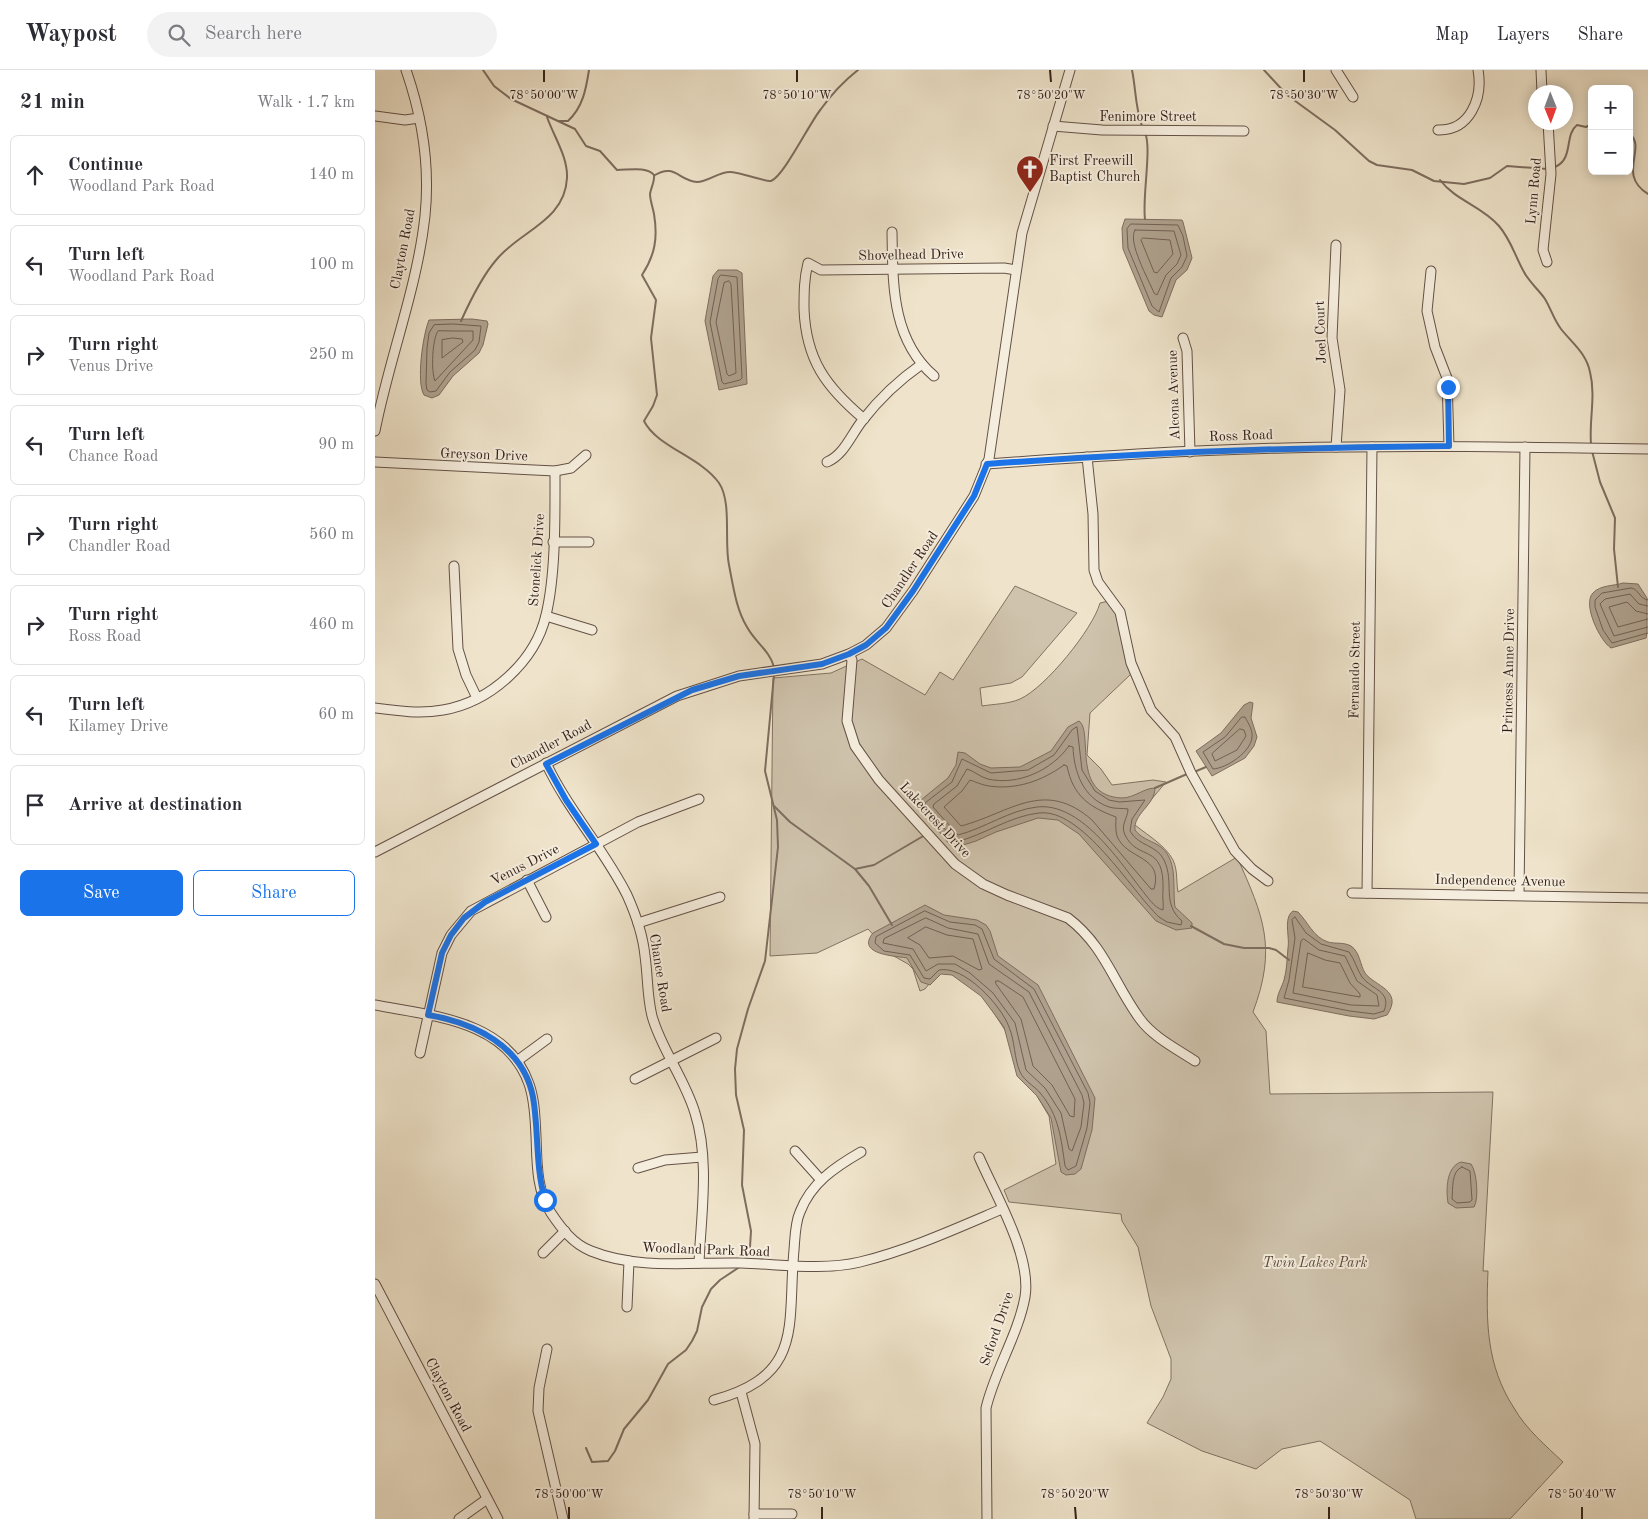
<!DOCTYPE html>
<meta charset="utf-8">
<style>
:root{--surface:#fff;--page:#f2f2f3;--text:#2b2b33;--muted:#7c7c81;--line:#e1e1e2;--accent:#1a73e8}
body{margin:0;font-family:"Old Standard TT",serif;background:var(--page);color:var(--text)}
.controls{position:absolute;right:15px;top:15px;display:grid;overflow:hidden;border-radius:8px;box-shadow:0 2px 12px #0003}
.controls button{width:45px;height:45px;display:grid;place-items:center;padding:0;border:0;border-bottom:1px solid var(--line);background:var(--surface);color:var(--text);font:25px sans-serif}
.compass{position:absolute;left:1153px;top:15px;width:45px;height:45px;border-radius:50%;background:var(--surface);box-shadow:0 2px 12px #0003;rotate:179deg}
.stop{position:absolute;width:15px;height:15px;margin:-11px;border:4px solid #1a73e8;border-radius:50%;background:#fff}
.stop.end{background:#1a73e8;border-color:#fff;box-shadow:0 1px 5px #0008}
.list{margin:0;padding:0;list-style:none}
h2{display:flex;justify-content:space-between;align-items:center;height:65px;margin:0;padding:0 20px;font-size:21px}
h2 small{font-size:16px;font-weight:400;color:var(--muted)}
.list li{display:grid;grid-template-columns:32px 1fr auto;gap:15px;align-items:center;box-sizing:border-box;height:80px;margin:0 10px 10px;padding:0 10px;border:1px solid var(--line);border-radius:8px}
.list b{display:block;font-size:19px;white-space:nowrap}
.list p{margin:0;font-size:16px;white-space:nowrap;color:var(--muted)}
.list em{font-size:16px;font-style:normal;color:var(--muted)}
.actions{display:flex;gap:10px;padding:15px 20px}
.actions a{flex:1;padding:11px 0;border:1px solid var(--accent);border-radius:8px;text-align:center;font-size:18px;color:var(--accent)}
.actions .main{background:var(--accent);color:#fff}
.icon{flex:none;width:28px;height:28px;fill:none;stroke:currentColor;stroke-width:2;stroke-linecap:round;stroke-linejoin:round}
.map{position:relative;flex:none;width:1273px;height:1449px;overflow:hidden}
header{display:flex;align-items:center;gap:30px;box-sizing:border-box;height:70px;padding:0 25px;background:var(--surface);border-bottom:1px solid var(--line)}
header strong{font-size:24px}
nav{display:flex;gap:28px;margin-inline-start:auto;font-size:18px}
.search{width:350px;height:45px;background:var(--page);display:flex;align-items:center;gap:12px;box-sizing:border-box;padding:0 18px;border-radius:28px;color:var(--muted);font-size:19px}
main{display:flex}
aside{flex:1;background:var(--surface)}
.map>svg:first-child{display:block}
.green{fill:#cfc3ad;stroke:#827263}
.water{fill:#afa18e;stroke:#7e6d5f}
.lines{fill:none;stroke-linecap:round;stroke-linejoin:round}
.shore{stroke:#726054;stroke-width:1}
.stream{stroke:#7e6d5f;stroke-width:2}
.minor-casing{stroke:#635146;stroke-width:11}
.minor{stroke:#f5eddd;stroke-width:9}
.route{stroke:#1a73e8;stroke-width:6}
.ticks{fill:none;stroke:#342019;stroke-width:2}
.labels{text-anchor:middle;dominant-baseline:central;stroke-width:4;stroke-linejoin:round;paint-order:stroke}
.street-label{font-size:14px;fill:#342019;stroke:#f5eddd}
.poi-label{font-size:14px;fill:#342019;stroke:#f5eddd;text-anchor:start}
.park-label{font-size:14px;font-style:italic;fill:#5b493e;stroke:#f5eddd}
.ticks-label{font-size:12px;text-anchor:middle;fill:#342019;stroke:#f5eddd;stroke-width:4;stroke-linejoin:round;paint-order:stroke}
</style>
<header>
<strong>Waypost</strong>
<div class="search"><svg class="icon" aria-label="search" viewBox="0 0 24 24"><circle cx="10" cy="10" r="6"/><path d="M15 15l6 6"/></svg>Search here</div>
<nav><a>Map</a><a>Layers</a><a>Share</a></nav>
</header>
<main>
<aside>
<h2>21 min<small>Walk · 1.7 km</small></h2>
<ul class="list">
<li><svg class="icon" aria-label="ahead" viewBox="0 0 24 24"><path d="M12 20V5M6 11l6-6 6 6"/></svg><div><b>Continue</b><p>Woodland Park Road</p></div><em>140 m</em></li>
<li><svg class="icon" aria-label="left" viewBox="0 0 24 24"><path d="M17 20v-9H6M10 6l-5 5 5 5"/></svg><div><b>Turn left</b><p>Woodland Park Road</p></div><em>100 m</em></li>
<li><svg class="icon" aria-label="right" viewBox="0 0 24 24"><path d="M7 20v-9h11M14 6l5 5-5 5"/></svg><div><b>Turn right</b><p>Venus Drive</p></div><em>250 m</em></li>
<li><svg class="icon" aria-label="left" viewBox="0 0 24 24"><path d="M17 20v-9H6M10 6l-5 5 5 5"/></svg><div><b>Turn left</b><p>Chance Road</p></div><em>90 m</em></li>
<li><svg class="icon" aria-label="right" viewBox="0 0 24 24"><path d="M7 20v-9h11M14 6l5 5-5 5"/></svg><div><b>Turn right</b><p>Chandler Road</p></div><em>560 m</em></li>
<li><svg class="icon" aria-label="right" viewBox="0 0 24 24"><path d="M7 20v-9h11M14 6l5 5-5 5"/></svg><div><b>Turn right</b><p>Ross Road</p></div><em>460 m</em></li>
<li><svg class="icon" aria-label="left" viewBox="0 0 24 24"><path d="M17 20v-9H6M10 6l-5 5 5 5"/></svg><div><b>Turn left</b><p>Kilamey Drive</p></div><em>60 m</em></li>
<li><svg class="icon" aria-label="arrive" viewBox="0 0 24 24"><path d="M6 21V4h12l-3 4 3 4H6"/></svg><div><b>Arrive at destination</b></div></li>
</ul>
<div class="actions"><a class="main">Save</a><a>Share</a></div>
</aside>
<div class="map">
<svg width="1273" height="1449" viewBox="0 0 1273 1449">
<rect width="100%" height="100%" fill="#efe4cb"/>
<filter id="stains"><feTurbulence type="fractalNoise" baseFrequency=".004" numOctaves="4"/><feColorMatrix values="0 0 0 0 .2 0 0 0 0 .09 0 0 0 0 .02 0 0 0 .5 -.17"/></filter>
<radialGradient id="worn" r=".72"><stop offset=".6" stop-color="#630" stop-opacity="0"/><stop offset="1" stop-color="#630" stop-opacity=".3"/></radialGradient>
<path class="green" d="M640 516 702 543 647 607 636 613 605 618 607 636C619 634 634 634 645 629 670 618 718 559 725 533L734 531 744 533 756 604 715 643 712 685 726 699 737 715 778 710 791 712 775 731 754 750C767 762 790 774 798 790 803 801 801 811 803 822L862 787C889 847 902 878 878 942L891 961 895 1024 1118 1022 1108 1201H1113C1111 1251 1111 1295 1139 1338 1151 1359 1171 1376 1188 1392L1135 1449H1041L1035 1430 945 1371 907 1379 881 1399 827 1381 772 1353 788 1327 796 1309V1289L776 1236 763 1177 747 1151 746 1144 634 1132 629 1120 681 1094 674 1046 659 1021 635 968 612 932 595 913 566 899 550 919 545 921 538 899 533 894 517 885 493 859 442 883 395 886 398 608 456 603 487 589 550 625 565 602 578 610Z"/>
<g class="water">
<polygon points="750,149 807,150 808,152 817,188 812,200 801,210 787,247 779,245 774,241 748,179 747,158"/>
<polygon points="343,200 362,200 367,203 372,314 344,320 330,251 338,206"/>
<path d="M97 249 112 251 113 254 108 275 104 283 78 306 64 325 57 328 49 325C41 312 48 264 54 250Z"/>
<path d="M1248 513 1263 514 1272 528V562L1271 568 1236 578C1225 571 1207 534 1218 523 1225 515 1239 516 1248 513Z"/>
<polygon points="875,632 878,633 876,648 882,667 879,676 870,688 837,706 821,681 846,663 869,635"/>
<path d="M704 651C719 661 695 726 747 728 759 728 769 718 780 718 780 735 758 744 760 760 766 768 774 770 783 775 804 788 797 816 800 837L817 853V858L801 860 781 851 704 764 683 750 663 748 621 762 601 771 582 777 575 775 545 738 546 730 573 708 581 695 583 682 590 683 605 694 616 698 645 697 676 681 693 657Z"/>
<path d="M550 835 569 845 602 850 611 855 615 861 623 886 663 915 720 1028 717 1060 706 1099 700 1104 691 1105 686 1102 676 1048 662 1026 642 1006 629 957 606 926 577 905 566 904 555 915 546 912 532 888C522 886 480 885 498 863Z"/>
<path d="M918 841 923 842C933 852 938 867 953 872 960 874 969 872 976 876 985 882 985 895 990 903 999 916 1029 920 1012 945L999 949 974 946 902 932C902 924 907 917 909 910 912 900 912 888 913 878 915 867 908 848 918 841Z"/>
<path d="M1086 1092 1096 1094C1102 1102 1104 1129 1099 1137L1081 1138 1073 1133C1071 1120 1071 1097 1086 1092Z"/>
</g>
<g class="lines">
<g class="shore">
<polygon points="756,154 803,155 808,166 812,186 807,197 796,208 784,242 777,236 753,178 752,159"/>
<path d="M760 160 799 161 806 185 802 194 791 205 782 225 779 223C774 210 752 172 760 160Z"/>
<polygon points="768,168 795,170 798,184 782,203 779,202 766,170"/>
<polygon points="346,205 362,207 367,308 365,310 349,314 347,312 335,252 343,209"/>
<polygon points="354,211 356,214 361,303 354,306 352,304 341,252 349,213"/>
<polygon points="78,254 106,256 104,272 100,280 75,302 61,321 55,322 52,320 51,314 52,278 54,263 59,255"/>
<path d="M78 261H98V270L60 311C56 302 57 269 63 261Z"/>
<polygon points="78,268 87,269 88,272 67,288 67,270"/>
<path d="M1273 530C1264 529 1264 519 1256 518L1227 523 1220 530V537L1228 560 1237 573 1273 563"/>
<polyline points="1273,536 1264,534 1255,524 1230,529 1225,534 1239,566 1273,557"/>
<polyline points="1273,544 1261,541 1252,532 1234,537 1243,557 1273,549"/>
<path d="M867 647H870C873 653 878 660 877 667 876 682 852 698 838 699L828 682 850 667Z"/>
<path d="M702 657 707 700 720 721 734 730 744 732 770 730 757 749 755 761C763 776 782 775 789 790 800 813 786 833 807 851L806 855 792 852 784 847C755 819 707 738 664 743 635 746 609 765 581 772L550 736V733L577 712 587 689 616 703 653 700 679 685 697 660Z"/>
<polygon points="865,659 869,660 871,666 862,680 840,691 837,684"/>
<path d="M694 676 698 677C699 702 708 728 734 737 740 739 747 738 753 739 753 748 745 755 750 765 763 792 790 772 788 821 787 827 789 834 788 840 779 838 772 826 766 819 743 789 705 732 662 737 635 740 610 758 583 765L558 737 559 734 582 716 592 699C599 701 605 707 613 709 643 716 677 700 694 676Z"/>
<path d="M689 695 692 696C698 726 714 737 741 747 741 753 740 759 742 766 751 790 789 785 779 819H776L717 750C669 708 635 743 586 756L569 737 587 721 595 710C601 712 607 715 614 716 641 720 667 711 689 695Z"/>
<path d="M550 841 575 852 600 855 607 859 619 889 659 919 713 1023 715 1033 712 1058 701 1096 693 1100 690 1096C686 1068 684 1046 666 1024 660 1016 650 1012 645 1002 639 988 640 971 634 957 626 935 589 895 564 900L555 909 549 908 535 885 509 881 500 873 501 867Z"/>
<path d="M920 847 931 863 946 874 974 882C980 890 982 900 987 907 997 920 1017 921 1009 941L999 944 975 941 909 928 914 910 920 868 917 850Z"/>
<polygon points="551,848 573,858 603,864 614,894 654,922 707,1025 709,1033 706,1057 697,1081 694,1079 686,1043 670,1018 651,1000 640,953 618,923 595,903 580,894 563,894 551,901 538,879 508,873 509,869"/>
<polygon points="551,857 572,865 598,869 607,899 604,900 578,886 554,888 545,875 533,868"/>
<polygon points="929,869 944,880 970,886 982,911 1002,925 1004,936 976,935 918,923 926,871"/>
<polygon points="933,883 950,890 965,893 975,913 985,924 985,927 928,917"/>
<polygon points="621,911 624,911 648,927 700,1029 699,1047 695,1046 677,1015 658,996 646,949 621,914"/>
<path d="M1087 1097 1095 1101 1097 1130 1095 1132 1082 1133 1077 1129C1078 1119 1076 1101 1087 1097Z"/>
</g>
<g class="stream">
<path d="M108 0 119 16 136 29 200 59 211 76 225 81 242 100C253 100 272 96 279 105"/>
<path d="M757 0C761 19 760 37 767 56"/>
<polyline points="889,0 912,25 960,60 994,91 1002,95 1037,100 1059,111 1089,114 1115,108 1132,96 1173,99"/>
<path d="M184 51H193C208 37 211 19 214 0"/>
<path d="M1254 63C1273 78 1241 104 1273 124"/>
<path d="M1180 97C1199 89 1189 65 1202 55L1211 57 1217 54"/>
<path d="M279 105C280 112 276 117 275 124 275 130 278 138 279 144 283 168 280 185 267 205L281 230 276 268 282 325 278 336 269 351C282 377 326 387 344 413 357 432 349 472 354 495 358 515 361 539 372 557 380 572 395 581 399 597"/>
<path d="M280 105C300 93 304 111 322 112 333 112 343 102 355 102 364 102 392 112 396 111 409 106 435 52 446 39 456 25 469 11 483 0"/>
<path d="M1065 110C1081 131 1107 136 1124 156 1136 170 1140 186 1149 202 1154 212 1164 220 1170 229 1176 239 1179 250 1186 259 1198 274 1211 283 1215 302 1221 326 1214 350 1216 374"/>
<path d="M770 149C767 128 777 77 770 63"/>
<path d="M86 251C95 231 107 206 122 189 145 161 190 151 192 108 193 87 179 67 172 47"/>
<polyline points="1217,381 1225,412 1240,448 1239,479 1243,517"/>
<polyline points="819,702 831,697"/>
<polyline points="780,718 812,704"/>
<polyline points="399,736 415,752 480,799 494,816 517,855"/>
<polyline points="480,799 499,795 550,765"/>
<polyline points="816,856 849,874 869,878 894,878 901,880 914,890"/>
<polyline points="371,1190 375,1177 376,1161 367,1115 369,1060 361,1025 360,999 362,979 373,939 390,891 403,777 402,750 390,701 399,605"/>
<polyline points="211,1378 217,1392 233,1391 240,1381 249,1359 273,1330 293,1294 311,1280 317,1271 322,1261 327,1237 336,1219 345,1210 366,1196"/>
</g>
<g class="minor-casing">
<g id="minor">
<polyline points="961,0 978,27"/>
<polyline points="1166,0 1167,22"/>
<polyline points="0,46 30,50 44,48"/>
<polyline points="678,56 727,60 869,61"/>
<path d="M1063 60C1095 61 1108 28 1103 0"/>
<path d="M517 162C518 213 516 269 559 306"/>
<polyline points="1172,192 1168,180 1176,104 1173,52"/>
<polyline points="1056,201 1052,241 1060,277 1072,308 1074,376"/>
<polyline points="808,268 812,281 815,382"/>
<path d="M489 349C451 317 431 290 429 239 429 223 429 209 433 193L446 200 629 198 641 200"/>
<path d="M0 361C14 289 42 219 50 146 55 97 47 46 31 0"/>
<polyline points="961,377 965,320 957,268 961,175"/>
<polyline points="712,387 718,444 719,500 723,512 745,542 756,593 776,640 800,667 816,703 860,781 877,799 893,811"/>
<polyline points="0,392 180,401 196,398 211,385"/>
<path d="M452 392C469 385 476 365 487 351 504 329 524 310 547 294"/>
<path d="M611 394C711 387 810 380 910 378 1031 375 1152 377 1273 379"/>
<polyline points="178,472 214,472"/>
<polyline points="79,496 83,579 91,605 102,628"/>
<polyline points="171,546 217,560"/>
<path d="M474 584 477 590 472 651 480 676 504 710 580 794 608 814 632 825 693 848C730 876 739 914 765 949 778 967 802 979 820 991"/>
<path d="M0 638C23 641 45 644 68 640 115 632 160 592 171 545 181 503 180 445 180 401"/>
<path d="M171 693C193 740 229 779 252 825 261 845 268 865 270 886 273 907 272 926 277 946 286 979 310 1009 320 1043 335 1090 326 1145 324 1193"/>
<polyline points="0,782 302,626 364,606 447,594 474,584 491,575 511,558 538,521 599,426 614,389 647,163 695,0"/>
<polyline points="152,810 171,847"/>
<polyline points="977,823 1273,828"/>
<polyline points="992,823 997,377"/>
<polyline points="1144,825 1150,377"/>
<polyline points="263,853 345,827"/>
<path d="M0 935C57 946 132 950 154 1014 160 1031 160 1049 161 1066 162 1091 161 1120 176 1143 186 1158 198 1174 216 1181 263 1200 316 1192 366 1193 404 1194 447 1201 485 1192 534 1180 580 1159 627 1139"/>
<polyline points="45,983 67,883 76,865 96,841 263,752 324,729"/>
<polyline points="142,991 172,969"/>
<polyline points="260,1009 341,968"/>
<polyline points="420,1081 446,1110"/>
<path d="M604 1087C620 1124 657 1186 650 1227 643 1265 620 1300 611 1338L612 1449"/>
<polyline points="263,1098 290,1090 327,1087"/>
<polyline points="168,1183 190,1161"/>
<polyline points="0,1214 123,1449"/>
<polyline points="252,1237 254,1191"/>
<polyline points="172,1279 164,1318 163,1341 188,1449"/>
<polyline points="366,1322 380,1374 379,1449"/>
<path d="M339 1330C430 1305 412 1255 419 1180 420 1168 420 1153 425 1142 436 1113 460 1097 486 1082"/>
<polyline points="379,1444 417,1444"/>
<polyline points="84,1449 112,1429"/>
</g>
</g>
<use href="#minor" class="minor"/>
</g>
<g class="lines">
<path class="route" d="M170 1130C160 1095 164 1062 158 1027 148 976 100 953 53 945L67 883 76 865 89 848 110 832 221 774 191 730 171 694 317 620 364 606 447 594 474 584 491 575 511 558 538 521 599 426 612 394C766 383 920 377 1074 376L1073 317"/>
</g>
<path class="ticks" d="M169 0V12M422 0V12M675 0 676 12M929 0V12M194 1437V1449M447 1437V1449M700 1437 701 1449M954 1437V1449M1207 1437V1449"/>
<defs>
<g id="church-pin" transform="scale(1.4375)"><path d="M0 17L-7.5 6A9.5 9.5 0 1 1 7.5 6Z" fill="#8f2418" stroke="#f5eddd"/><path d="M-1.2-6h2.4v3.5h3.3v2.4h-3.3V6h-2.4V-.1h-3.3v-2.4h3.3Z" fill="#fff"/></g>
</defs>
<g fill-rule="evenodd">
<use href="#church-pin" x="655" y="99"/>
</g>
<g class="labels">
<g class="street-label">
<text x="773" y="47">Fenimore Street</text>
<text transform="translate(1159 121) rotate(-85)">Lynn Road</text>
<text transform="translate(28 179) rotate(-79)">Clayton Road</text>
<text transform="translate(536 185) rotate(-1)">Shovelhead Drive</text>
<text transform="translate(946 262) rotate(-92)">Joel Court</text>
<text transform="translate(799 325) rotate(-92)">Alcona Avenue</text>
<text transform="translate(866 366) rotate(-2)">Ross Road</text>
<text transform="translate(109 385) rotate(2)">Greyson Drive</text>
<text transform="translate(162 490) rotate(-86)">Stonelick Drive</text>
<text transform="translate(535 500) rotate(-56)">Chandler Road</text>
<text transform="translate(980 600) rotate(-89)">Fernando Street</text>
<text transform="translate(1134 601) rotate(-89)">Princess Anne Drive</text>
<text transform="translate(176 675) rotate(-28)">Chandler Road</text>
<text transform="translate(560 750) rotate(47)">Lakecrest Drive</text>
<text transform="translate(150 795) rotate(-27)">Venus Drive</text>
<text transform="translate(1125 811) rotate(1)">Independence Avenue</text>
<text transform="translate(285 903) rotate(81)">Chance Road</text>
<text transform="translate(331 1180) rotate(2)">Woodland Park Road</text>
<text transform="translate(622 1259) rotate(-71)">Seford Drive</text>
<text transform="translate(73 1325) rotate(62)">Clayton Road</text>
</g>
<g class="poi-label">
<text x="674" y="91">First Freewill<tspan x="674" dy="16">Baptist Church</tspan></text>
</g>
<g class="park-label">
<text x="940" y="1193">Twin Lakes Park</text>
</g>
</g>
<g class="ticks-label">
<text x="169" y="29">78°50'00"W</text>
<text x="422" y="29">78°50'10"W</text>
<text x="676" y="29">78°50'20"W</text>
<text x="929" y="29">78°50'30"W</text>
<text x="194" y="1428">78°50'00"W</text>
<text x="447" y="1428">78°50'10"W</text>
<text x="700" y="1428">78°50'20"W</text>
<text x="954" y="1428">78°50'30"W</text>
<text x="1207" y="1428">78°50'40"W</text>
</g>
<rect width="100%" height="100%" filter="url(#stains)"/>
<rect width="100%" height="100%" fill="url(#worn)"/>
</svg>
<div class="controls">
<button>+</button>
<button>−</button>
</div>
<svg class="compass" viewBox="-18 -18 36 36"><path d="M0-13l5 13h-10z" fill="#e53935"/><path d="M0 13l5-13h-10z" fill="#7c7c81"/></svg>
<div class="stop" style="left:170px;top:1130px"></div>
<div class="stop end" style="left:1073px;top:317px"></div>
</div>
</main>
